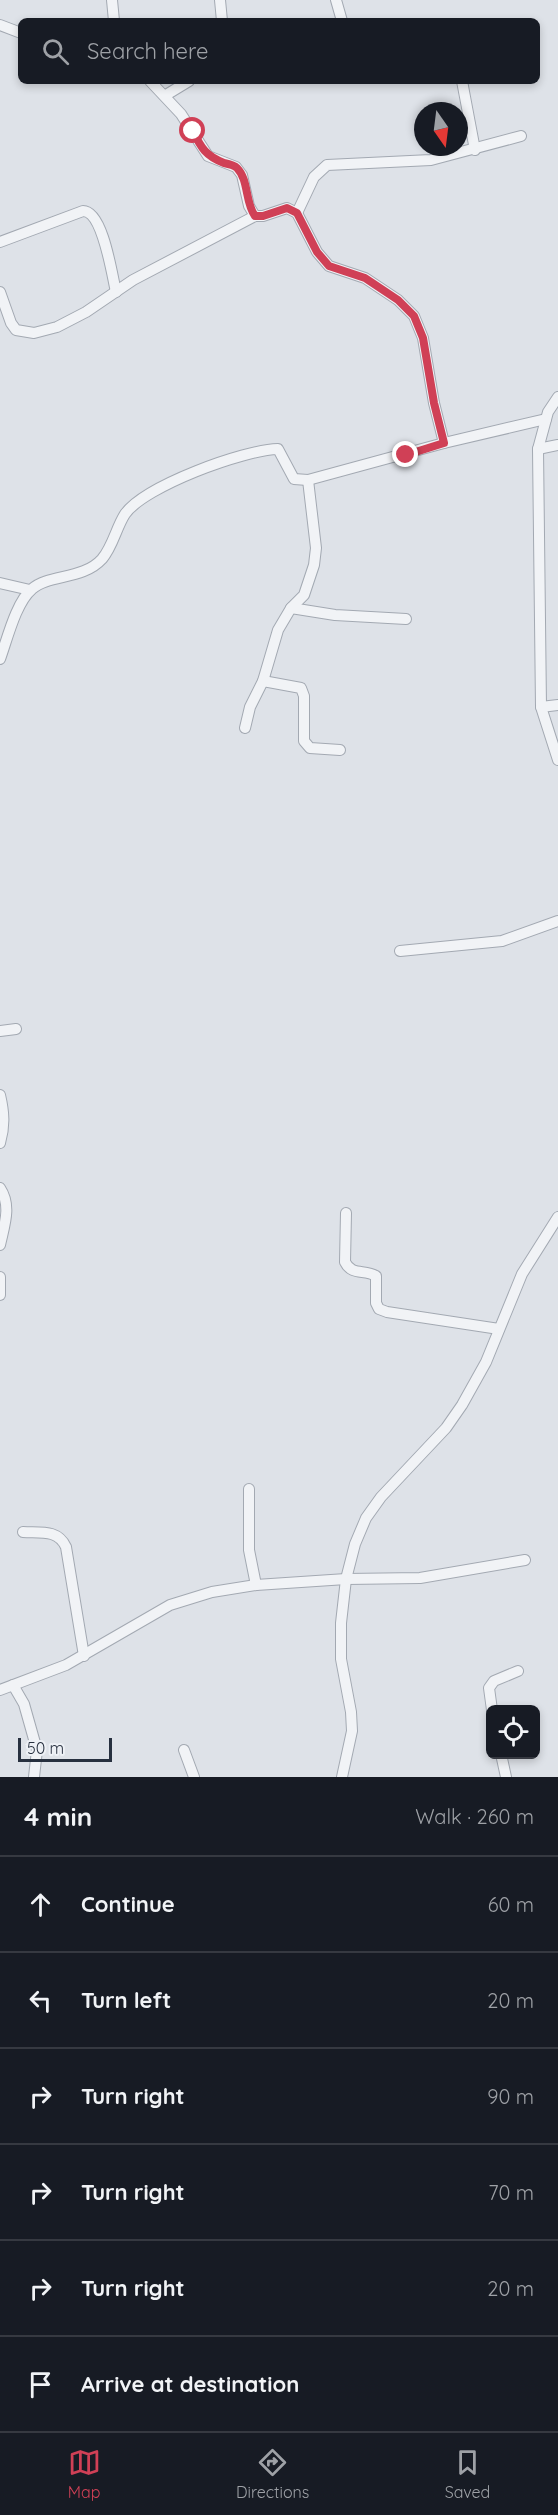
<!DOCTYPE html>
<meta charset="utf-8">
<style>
:root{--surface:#171b24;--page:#242831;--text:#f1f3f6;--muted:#9ea1a6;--line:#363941;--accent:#d04056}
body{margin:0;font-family:Quicksand,sans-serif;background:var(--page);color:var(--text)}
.controls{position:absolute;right:18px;bottom:18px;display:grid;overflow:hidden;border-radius:9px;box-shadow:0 3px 9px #0003}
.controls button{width:54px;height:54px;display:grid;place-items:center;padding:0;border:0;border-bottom:2px solid var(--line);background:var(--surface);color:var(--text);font:30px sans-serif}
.compass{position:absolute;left:414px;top:102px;width:54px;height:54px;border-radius:50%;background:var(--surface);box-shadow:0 3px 9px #0003;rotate:166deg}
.scale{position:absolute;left:18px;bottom:15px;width:94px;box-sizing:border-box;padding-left:6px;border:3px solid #27303f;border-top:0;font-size:16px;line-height:21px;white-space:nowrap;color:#27303f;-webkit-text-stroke:4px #eef1f6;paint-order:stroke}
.stop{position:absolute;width:18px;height:18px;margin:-14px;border:4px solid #d04056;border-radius:50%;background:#fff}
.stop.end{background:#d04056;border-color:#fff;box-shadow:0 2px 6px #0008}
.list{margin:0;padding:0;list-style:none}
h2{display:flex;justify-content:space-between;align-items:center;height:78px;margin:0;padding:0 24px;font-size:26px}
h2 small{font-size:20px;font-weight:400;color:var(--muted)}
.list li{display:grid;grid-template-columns:39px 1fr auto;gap:18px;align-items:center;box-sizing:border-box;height:96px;padding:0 24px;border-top:2px solid var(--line)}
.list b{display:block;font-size:22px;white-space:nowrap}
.list em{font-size:20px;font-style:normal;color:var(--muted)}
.icon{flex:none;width:33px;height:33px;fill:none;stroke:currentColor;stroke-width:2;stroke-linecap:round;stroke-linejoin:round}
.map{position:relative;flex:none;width:558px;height:1777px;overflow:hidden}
.search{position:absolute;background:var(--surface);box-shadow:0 3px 9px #0003;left:18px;right:18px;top:18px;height:66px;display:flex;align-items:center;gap:15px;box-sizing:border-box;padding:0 21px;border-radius:9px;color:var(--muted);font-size:22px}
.sheet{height:654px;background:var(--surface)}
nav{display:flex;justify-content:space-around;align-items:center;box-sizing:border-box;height:84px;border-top:2px solid var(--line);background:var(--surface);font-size:16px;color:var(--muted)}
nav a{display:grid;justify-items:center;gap:3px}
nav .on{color:var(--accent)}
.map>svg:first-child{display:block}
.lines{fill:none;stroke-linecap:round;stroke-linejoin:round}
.street-casing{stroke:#a3a9b2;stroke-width:12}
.street{stroke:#f1f3f6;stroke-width:10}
.route{stroke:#d04056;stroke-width:8}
</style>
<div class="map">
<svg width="558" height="1777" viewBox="0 0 558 1777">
<rect width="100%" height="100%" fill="#dee2e8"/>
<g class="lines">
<g class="street-casing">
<g id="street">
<polyline points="112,0 114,21"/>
<polyline points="220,0 222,21"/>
<polyline points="336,0 342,21"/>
<polyline points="0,25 21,33"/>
<polyline points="150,81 181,114 208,156 236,167 242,175 249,206 255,216 263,216 287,208 297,213 317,252 329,266 365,278 398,300 414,316 423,338 434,403 444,443"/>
<polyline points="462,81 475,150"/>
<polyline points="166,95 189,81"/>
<polyline points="297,213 314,177 327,165 431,160 521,136"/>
<path d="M0 242 83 211C103 211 112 275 116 292"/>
<polyline points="0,292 11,323 16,330 34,333 57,327 86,312 133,280 255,216"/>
<polyline points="558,397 548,412 538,449 541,707 558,760"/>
<polyline points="538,449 558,445"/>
<polyline points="0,583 30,590"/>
<polyline points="291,608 335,615 406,619"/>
<path d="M0 659C7 640 16 602 32 589 49 574 83 580 102 559 113 546 116 528 125 514 145 486 243 450 278 449L294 479 308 480 444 443 546 419"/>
<polyline points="263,681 301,688 304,696 304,741 310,748 340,750"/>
<polyline points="541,707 558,705"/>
<polyline points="245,728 250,707 263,681 278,630 291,608 304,595 314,565 316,548 308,480"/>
<polyline points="400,951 502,941 558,921"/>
<polyline points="0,1031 16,1029"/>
<path d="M0 1095C4 1112 5 1126 0 1143"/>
<path d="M0 1188C12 1206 4 1226 0 1245"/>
<path d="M346 1213 345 1262C352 1276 364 1269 376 1276V1303L379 1309 387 1312 499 1329"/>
<polyline points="0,1277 0,1295"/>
<polyline points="249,1489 249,1550 256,1585"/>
<path d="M23 1532C40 1533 58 1529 66 1547L84 1656"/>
<polyline points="13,1685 24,1704 37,1750 34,1777"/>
<polyline points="0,1690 66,1665 170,1605 212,1592 256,1585 346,1579 420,1578 525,1560"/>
<polyline points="492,1710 489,1688 494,1681 518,1671"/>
<polyline points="184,1750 194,1777"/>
<polyline points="501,1754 506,1777"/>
<polyline points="342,1777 352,1731 351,1712 341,1659 341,1623 346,1579 355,1544 366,1518 381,1497 446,1428 462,1405 486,1362 522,1274 558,1217"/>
</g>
</g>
<use href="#street" class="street"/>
</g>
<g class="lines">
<path class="route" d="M193 131C201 148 206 156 224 163 229 164 234 165 237 168 249 180 245 203 255 216H263L287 208 297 213 317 252 329 266 365 278 398 300 414 316 423 338 434 403 444 443 406 455"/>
</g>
</svg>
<div class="controls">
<button><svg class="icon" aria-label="locate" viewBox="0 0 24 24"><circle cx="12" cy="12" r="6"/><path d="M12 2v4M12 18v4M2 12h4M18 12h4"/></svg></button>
</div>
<svg class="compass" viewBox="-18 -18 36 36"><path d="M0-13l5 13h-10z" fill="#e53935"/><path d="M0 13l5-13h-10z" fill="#9ea1a6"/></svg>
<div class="scale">50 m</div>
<div class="stop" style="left:193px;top:131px"></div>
<div class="stop end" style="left:406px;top:455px"></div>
<div class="search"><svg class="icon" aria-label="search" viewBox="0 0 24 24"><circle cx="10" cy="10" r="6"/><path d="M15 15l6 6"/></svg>Search here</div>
</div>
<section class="sheet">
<h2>4 min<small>Walk · 260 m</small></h2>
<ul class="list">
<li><svg class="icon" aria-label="ahead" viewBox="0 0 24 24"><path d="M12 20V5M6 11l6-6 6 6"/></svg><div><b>Continue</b></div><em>60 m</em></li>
<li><svg class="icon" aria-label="left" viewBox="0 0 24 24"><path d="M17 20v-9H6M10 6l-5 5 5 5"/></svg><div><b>Turn left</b></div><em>20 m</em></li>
<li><svg class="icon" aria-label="right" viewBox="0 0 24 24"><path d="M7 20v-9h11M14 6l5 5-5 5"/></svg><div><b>Turn right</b></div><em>90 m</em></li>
<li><svg class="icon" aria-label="right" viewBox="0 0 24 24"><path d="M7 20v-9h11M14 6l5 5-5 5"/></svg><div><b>Turn right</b></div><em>70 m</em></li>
<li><svg class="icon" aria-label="right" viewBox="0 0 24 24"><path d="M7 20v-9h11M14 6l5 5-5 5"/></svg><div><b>Turn right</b></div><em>20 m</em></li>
<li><svg class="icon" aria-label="arrive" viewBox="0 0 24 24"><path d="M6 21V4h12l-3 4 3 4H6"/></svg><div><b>Arrive at destination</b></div></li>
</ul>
</section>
<nav>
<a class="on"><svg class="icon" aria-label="map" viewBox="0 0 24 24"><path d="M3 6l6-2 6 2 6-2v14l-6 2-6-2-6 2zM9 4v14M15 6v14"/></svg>Map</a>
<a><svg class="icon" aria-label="directions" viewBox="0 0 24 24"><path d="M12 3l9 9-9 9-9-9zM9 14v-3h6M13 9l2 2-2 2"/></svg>Directions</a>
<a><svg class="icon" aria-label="saved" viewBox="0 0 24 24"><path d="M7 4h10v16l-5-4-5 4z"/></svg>Saved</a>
</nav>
